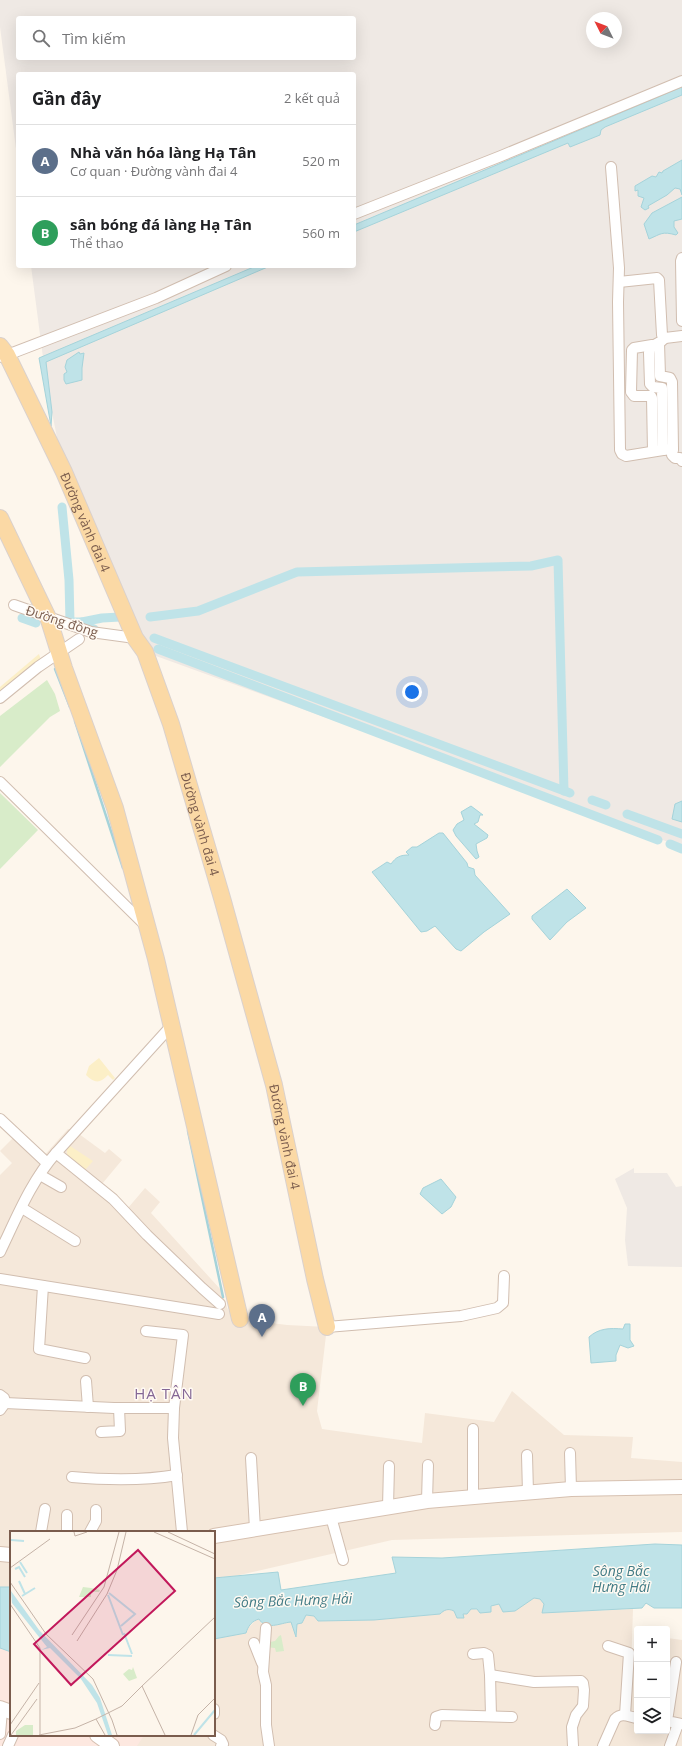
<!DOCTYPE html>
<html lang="vi">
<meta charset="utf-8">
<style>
:root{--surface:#fff;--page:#f2f2f2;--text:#202124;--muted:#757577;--line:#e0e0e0;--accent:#e76f51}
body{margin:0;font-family:"Open Sans",sans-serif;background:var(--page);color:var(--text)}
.controls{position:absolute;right:12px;bottom:12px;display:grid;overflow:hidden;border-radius:4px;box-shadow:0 4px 16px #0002}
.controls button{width:36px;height:36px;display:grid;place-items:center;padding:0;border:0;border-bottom:1px solid var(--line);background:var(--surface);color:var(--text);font:20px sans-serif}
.compass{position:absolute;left:586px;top:12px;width:36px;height:36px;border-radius:50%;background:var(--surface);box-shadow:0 4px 16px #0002;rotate:312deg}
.you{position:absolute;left:412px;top:692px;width:14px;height:14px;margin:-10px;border:3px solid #fff;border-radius:50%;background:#1a73e8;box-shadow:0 0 0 6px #1a73e833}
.badge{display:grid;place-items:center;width:26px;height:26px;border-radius:50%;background:var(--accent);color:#fff;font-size:13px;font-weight:700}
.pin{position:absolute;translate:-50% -33px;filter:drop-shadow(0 1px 2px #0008)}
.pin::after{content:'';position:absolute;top:21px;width:14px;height:12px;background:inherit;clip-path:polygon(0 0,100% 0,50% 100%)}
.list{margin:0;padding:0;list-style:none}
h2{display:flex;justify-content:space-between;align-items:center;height:52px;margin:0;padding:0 16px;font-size:17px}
h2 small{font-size:13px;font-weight:400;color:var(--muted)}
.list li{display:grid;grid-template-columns:26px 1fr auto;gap:12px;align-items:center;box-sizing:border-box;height:72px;padding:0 16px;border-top:1px solid var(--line)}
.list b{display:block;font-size:15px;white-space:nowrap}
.list p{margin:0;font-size:13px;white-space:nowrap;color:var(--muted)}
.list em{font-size:13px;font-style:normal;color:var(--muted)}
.icon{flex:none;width:22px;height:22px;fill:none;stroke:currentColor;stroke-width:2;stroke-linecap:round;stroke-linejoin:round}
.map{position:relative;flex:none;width:682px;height:1746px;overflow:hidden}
.search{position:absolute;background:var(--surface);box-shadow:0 4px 16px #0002;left:16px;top:16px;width:340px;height:44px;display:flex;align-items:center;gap:10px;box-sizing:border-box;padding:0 14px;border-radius:4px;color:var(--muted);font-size:15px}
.panel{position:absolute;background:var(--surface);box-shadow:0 4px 16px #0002;left:16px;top:72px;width:340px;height:196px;border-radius:4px}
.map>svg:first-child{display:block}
.residential{fill:#f5e8da}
.commercial{fill:#fde8e0}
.industrial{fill:#efe9e4;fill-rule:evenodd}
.green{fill:#d8ecc9}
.sand{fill:#fcefc7}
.water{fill:#bfe3e8;stroke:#a5d3da}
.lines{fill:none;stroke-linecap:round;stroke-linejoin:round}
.stream{stroke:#a5d3da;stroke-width:2.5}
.canal{stroke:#bfe3e8;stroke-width:9}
.street-casing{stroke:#d1beb0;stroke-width:12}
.secondary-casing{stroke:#d6c0b0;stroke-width:16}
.primary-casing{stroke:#dad1cd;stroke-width:18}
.street{stroke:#fff;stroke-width:10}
.secondary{stroke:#fff;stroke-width:14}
.primary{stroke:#fbd9a5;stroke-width:16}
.labels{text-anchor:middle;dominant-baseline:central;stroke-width:3;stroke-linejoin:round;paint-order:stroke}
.street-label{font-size:13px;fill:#7a5c4d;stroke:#fffaf3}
.water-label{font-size:14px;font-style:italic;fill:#437c86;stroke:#fffaf3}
.quarter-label{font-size:15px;letter-spacing:1px;fill:#846695;stroke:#fffaf3}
.inset-river{fill:none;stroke:#bfe3e8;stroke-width:2}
.inset-road{fill:none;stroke:#c5b3a7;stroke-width:1}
.view{fill:#c2185b;fill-opacity:0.15;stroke:#c2185b;stroke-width:2}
.inset-edge{fill:none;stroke:#7a5c4d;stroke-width:2}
</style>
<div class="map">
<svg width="682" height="1746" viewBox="0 0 682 1746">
<rect width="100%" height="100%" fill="#fdf6ec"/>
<g class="residential">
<polygon points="68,1129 75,1131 105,1153 109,1149 122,1160 102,1184 128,1208 145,1188 160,1202 151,1213 221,1290 228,1310 240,1319 287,1325 327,1327 317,1411 322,1429 422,1443 425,1413 494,1422 512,1391 564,1435 633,1437 631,1458 682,1462 682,1532 392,1540 235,1576 214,1578 214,1532 11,1532 11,1587 0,1587 0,1175 12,1163 0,1151 16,1135 41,1159"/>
<polygon points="534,1598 540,1599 544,1604 543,1613 633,1609 631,1671 637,1672 637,1731 667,1731 667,1638 682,1640 682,1746 0,1746 0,1648 11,1652 11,1735 214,1735 214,1639 246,1633 248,1628 256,1620 259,1619 262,1624 267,1627 291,1621 296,1636 297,1624 302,1623 305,1615 314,1616 318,1621 374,1620 439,1614 445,1609 451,1609 454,1611 458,1618 463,1618 463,1614 467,1614 471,1609 491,1612 490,1608 495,1604 499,1604 502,1608 524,1605"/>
</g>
<polygon class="commercial" points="0,1648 11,1652 11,1735 141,1735 143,1737 137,1746 0,1746"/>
<g class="industrial">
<path d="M0 0H682V847L145 652 64 472 47 388 31 266H354V74H18V164L0 27ZM18 18H354V58H18ZM592 18H616V42H592Z"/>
<polygon points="634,1168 634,1173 667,1173 676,1187 682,1186 682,1267 628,1266 625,1240 627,1208 615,1179"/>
</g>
<g class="green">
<polygon points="47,680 55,694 60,711 50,717 0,767 0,716"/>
<polygon points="0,793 38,830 0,869"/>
<polygon points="281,1635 284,1651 276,1652 275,1648 265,1647 270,1654 264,1655 265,1643 275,1641 279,1636"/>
</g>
<g class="sand">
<polygon points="39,654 41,660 0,693 0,687"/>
<path d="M99 1058 115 1078 113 1080 108 1075C100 1084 94 1083 86 1075L89 1066Z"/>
<polygon points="70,1146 93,1161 85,1170 81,1168 67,1157 67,1148"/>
</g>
<g class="water">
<polygon points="682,87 682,95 605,127 601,130 600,135 570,147 568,143 354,232 354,225"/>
<polygon points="682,160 682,195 680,189 675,188 667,195 648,206 649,208 645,210 641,207 644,198 638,196 638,190 635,191 635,186 652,176 656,177 659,172 662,173 663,171"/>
<path d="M682 197V219L674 221V227L678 233 676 235C662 231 661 234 649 239L644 224 652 213Z"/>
<polygon points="256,266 270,266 46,362 52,412 51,426 39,358"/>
<polygon points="79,352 80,354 84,353 82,368 82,380 66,384 64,380 64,374 67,372 65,367 67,360"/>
<polygon points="682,801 682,822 672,819 675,804"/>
<polygon points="471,806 483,815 480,815 478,822 474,824 488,835 487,838 476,844 477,851 479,857 476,859 456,836 453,830 457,824 464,820 461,812"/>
<path d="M439 833H443L467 863 468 867 474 869 475 875 510 914 484 932 461 951 456 949 435 926 427 931 421 932 372 872 387 862 391 864C396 857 400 855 409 855L406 852 412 847H417Z"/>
<polygon points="567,889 586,908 567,922 550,940 532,919 532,916"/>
<polygon points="441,1179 456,1197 451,1207 442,1214 420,1194 423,1188"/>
<path d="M625 1324H630V1340L634 1346 628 1348 620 1345 616 1355V1361L591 1363 589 1337C599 1328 610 1328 623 1329Z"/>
<path d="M655 1544 682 1545V1608H654L646 1603 642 1608 542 1613 544 1604 540 1599 534 1598 515 1611 503 1612 499 1604 491 1606V1612L480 1613 477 1609H471L467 1614H463L464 1618H457L454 1611C448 1608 444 1610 440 1614L374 1620 318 1621 314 1616 306 1615 302 1623 297 1624 296 1637 291 1622C280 1623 266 1631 259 1619 252 1621 248 1626 246 1633L214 1639V1578L278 1572 281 1590 396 1573 392 1557 442 1558Z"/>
<polygon points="0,1587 11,1587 11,1652 0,1648"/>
</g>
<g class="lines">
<g class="stream">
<polyline points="55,669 70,707"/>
<polyline points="75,721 123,868"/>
<polyline points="188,1131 223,1297"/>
</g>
<g class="canal">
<polyline points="62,507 69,580 70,622"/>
<polyline points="150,617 198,611 297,572 531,566 558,560 564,791"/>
<polyline points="22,618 36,623"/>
<polyline points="66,621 71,622 82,622 88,627 94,629"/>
<polyline points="82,622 102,618 120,617"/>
<polyline points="154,638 570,793"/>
<polyline points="158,649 658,840"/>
<polyline points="592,800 606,805"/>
<polyline points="627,814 682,834"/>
<polyline points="670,844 682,849"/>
</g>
<g class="street-casing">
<g id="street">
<path d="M611 167 619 268 618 302 620 450 622 454 626 456 663 450 662 388 653 387 650 384 649 353C650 343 659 345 665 338"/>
<polyline points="354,214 501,156 682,81"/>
<polyline points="682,258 681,261 682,321"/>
<polyline points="619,282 657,278 659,280 662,335 665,338 682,336"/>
<polyline points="659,343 660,376 670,378 672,382 673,449 663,450"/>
<polyline points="652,345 634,348 632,350 631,392 634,396 651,396 652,398 653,451"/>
<polyline points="2,357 156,298 226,266"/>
<polyline points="673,449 672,455 675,458 680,458 682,461"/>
<polyline points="14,605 91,632 135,638"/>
<polyline points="0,698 38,667 79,639"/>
<polyline points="0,782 144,924"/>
<polyline points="172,1025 56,1153 113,1199 147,1235 202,1288 220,1304"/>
<polyline points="0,1119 47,1163"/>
<polyline points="40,1175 61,1187"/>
<polyline points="22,1208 75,1241"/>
<path d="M0 1252C16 1219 31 1181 56 1153"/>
<polyline points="0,1279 219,1314"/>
<polyline points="43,1286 39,1349 85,1358"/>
<polyline points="327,1327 461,1316 497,1308 503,1303 504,1276"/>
<polyline points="146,1331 183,1335 174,1408"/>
<polyline points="86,1381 88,1407"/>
<polyline points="0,1395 4,1398 5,1403 0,1410"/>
<polyline points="5,1403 114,1408 174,1408 173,1438 182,1532"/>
<polyline points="473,1429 473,1498"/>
<polyline points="101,1432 120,1431 119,1408"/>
<polyline points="570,1453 571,1489"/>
<polyline points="527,1455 528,1493"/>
<polyline points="251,1458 255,1529"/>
<path d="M72 1477C107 1480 142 1481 177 1475"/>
<polyline points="427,1501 428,1465"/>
<polyline points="388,1507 389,1466"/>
<polyline points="67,1515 67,1532"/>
<polyline points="331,1517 343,1560"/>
<polyline points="41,1532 45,1509"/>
<polyline points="90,1532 96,1521 96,1510"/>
<polyline points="266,1628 263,1672 266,1685 266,1725 269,1746"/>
<polyline points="254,1643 262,1663"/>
<polyline points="608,1646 629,1653 625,1715"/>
<polyline points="473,1654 484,1653 488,1655 490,1675"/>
<polyline points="676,1662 667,1721 682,1724"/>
<polyline points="214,1709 214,1714"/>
<polyline points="491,1716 490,1675 534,1682 581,1681 583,1683 584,1690 583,1706 576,1715 572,1727 573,1746"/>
<polyline points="435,1725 436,1717 442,1715 512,1717"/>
<polyline points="0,1734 2,1710"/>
<polyline points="213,1735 221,1740 223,1744 221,1746"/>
<polyline points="8,1746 13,1735"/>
<path d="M603 1746 615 1719C622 1712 629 1717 637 1718"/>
<polyline points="670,1746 678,1724"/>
</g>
</g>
<g class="secondary-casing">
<g id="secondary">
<polyline points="214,1536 427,1501 571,1489 682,1487"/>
<polyline points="0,1554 11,1555"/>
<polyline points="0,1708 11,1712"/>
<polyline points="97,1735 112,1746"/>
</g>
</g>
<g class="primary-casing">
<g id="primary">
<path id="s1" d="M0 346 7 355 64 472 135 638 145 652 171 724 222 898 274 1085 315 1279 327 1327"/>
<polyline points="0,518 49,620 64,668 115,808 156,959 240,1319"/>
</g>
</g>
<use href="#street" class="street"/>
<use href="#secondary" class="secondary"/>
<use href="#primary" class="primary"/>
</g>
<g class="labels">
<g class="street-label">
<text stroke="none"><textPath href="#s1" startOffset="196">Đường vành đai 4</textPath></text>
<text transform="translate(62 621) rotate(18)">Đường đồng</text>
<text stroke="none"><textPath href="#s1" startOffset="520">Đường vành đai 4</textPath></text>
<text stroke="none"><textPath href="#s1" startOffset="844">Đường vành đai 4</textPath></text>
</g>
<g class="water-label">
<text x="621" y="1570">Sông Bắc<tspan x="621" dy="16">Hưng Hải</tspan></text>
<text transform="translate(293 1600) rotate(-2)">Sông Bắc Hưng Hải</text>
</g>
<g class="quarter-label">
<text x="164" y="1393">HẠ TÂN</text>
</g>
</g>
<g transform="translate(10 1531)">
<rect width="205" height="205" fill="#fdf6ec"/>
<path d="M73 56 81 57 90 59 89 61H81V66H69ZM123 136 127 147 119 150 113 143 119 138 122 139ZM15 194H23V204H6V200Z" fill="#d8ecc9"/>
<path d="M1 60 29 99 82 154 90 167 102 204H98L87 172 71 148 40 117 31 119 37 116 2 72Z" fill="#bfe3e8"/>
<path class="inset-river" d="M1 9 14 10M10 31 17 42M5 38 9 36 15 46M9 50 15 63M99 62 125 83 111 95M98 64 113 104M12 65 25 57M114 102 122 123M98 124 122 125M184 204 205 179"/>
<path class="inset-road" d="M64 1 65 5 77 1M144 1 205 28M158 1 205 23M0 37 40 8M0 51 36 103 83 148 102 189 107 204M0 73 30 117V204M62 104 94 56 109 1M67 110 97 63 107 39 116 1M86 188 95 204M0 194 29 152M1 204 27 168M29 204 65 197 86 188 112 175 132 155M155 204 132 155 205 86M181 204 188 184 205 167"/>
<path class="view" d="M128 19 165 60 61 154 24 113Z"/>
<rect width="205" height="205" class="inset-edge"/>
</g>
</svg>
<div class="controls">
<button>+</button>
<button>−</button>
<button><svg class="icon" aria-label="layers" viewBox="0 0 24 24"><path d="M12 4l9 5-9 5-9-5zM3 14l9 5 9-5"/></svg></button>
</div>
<svg class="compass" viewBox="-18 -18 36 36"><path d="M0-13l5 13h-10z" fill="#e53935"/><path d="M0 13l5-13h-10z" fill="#757577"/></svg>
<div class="you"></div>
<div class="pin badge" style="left:262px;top:1337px;background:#5c6f8a">A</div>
<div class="pin badge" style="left:303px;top:1406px;background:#2e9e5b">B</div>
<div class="search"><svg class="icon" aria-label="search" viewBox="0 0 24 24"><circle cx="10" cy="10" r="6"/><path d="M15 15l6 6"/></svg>Tìm kiếm</div>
<section class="panel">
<h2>Gần đây<small>2 kết quả</small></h2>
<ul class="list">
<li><span class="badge" style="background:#5c6f8a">A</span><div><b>Nhà văn hóa làng Hạ Tân</b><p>Cơ quan · Đường vành đai 4</p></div><em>520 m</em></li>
<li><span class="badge" style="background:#2e9e5b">B</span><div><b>sân bóng đá làng Hạ Tân</b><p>Thể thao</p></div><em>560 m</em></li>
</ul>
</section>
</div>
